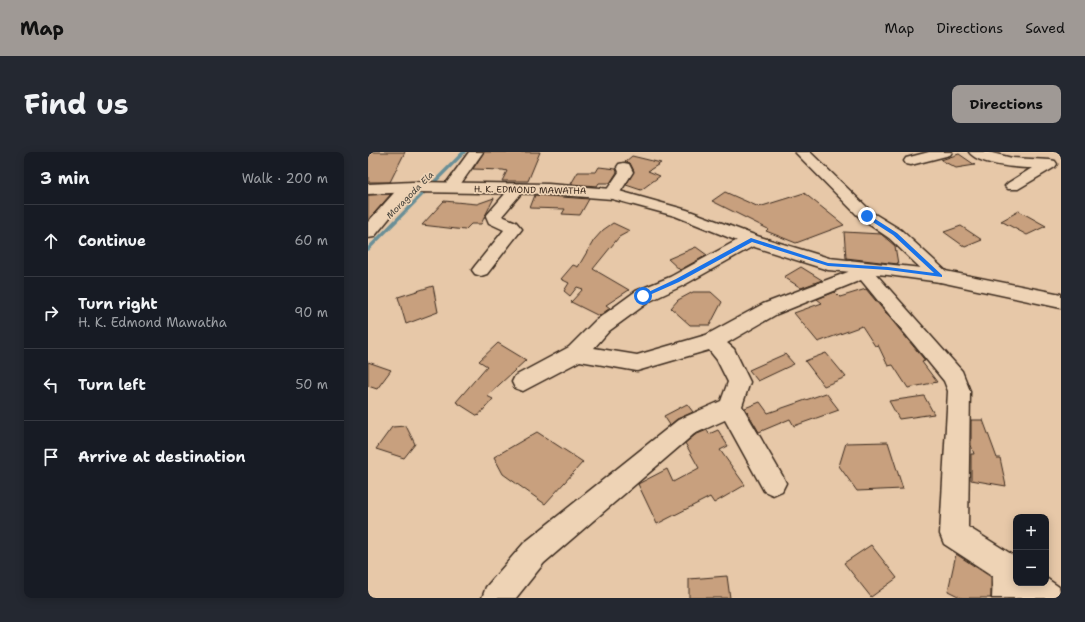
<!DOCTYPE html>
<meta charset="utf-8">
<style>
:root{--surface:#171b24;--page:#242831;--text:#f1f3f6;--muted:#9ea1a6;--line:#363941;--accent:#9f9995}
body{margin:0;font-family:"Shantell Sans",sans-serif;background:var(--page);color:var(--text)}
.controls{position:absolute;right:12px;bottom:12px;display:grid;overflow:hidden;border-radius:8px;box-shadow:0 2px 10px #0003}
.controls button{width:36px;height:36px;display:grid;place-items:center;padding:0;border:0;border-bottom:1px solid var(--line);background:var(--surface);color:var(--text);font:20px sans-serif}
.stop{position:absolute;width:12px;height:12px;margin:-9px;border:3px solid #1a73e8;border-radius:50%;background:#fff}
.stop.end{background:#1a73e8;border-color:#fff;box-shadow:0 1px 4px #0008}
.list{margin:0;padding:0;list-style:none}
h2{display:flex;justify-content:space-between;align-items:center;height:52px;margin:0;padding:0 16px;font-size:17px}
h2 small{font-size:13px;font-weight:400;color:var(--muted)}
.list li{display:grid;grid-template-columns:26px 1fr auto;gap:12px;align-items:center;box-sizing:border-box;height:72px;padding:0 16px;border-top:1px solid var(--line)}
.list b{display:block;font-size:15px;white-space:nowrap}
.list p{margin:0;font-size:13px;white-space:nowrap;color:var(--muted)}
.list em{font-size:13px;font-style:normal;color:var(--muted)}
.icon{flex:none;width:22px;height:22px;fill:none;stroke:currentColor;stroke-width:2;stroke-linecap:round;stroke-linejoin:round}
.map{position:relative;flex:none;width:693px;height:446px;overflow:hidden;border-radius:8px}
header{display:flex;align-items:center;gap:24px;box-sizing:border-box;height:56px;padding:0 20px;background:var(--accent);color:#111}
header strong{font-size:19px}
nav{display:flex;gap:22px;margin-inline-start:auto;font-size:14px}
.intro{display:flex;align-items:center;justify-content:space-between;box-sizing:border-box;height:96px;padding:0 24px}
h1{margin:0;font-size:28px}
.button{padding:10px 18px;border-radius:8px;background:var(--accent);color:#111;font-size:14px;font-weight:700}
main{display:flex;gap:24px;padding:0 24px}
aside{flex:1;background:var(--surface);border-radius:8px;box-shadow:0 2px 10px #0003}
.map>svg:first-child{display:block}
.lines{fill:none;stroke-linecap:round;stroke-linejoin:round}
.stream{stroke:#698f97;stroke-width:3.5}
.building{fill:#c8a07e;stroke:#3b2a1e}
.minor-casing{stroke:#3b2a1e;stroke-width:3}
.major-casing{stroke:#3b2a1e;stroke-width:3}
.minor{fill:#eed3b5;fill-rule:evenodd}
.major{fill:#eed3b5;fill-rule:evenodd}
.route{fill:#1a73e8}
.labels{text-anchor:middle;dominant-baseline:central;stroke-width:3.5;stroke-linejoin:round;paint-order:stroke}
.far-street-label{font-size:9px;fill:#3b2a1e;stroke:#eed3b5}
.far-water-label{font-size:9px;font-style:italic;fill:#46433c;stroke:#eed3b5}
</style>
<header>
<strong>Map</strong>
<nav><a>Map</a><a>Directions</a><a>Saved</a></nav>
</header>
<div class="intro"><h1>Find us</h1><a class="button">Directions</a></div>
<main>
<aside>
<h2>3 min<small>Walk · 200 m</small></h2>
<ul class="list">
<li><svg class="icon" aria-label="ahead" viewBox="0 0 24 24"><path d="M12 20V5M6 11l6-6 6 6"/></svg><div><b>Continue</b></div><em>60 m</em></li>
<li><svg class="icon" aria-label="right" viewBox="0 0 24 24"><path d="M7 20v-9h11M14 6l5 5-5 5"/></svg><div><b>Turn right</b><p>H. K. Edmond Mawatha</p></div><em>90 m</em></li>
<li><svg class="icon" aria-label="left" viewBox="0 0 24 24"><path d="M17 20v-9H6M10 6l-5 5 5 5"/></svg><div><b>Turn left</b></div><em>50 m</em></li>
<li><svg class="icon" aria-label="arrive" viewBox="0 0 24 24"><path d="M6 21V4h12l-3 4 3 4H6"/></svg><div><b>Arrive at destination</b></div></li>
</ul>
</aside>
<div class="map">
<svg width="693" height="446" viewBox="0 0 693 446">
<rect width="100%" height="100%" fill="#e7c8a8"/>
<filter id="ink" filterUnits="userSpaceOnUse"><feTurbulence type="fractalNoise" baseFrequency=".025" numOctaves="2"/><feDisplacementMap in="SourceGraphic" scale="8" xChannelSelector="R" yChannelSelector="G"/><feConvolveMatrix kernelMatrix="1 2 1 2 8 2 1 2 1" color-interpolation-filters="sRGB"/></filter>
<g filter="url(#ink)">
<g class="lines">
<polyline class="stream" points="0,97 96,0"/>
</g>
<g class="building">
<polygon points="0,0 37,0 22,30 0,30"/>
<polygon points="116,0 172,0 160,29 134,29 139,19 135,18 105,17"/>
<polygon points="591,2 607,13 588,16 573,8"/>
<polygon points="264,4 293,11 280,19 292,24 273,38 258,33 266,19 262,11 257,10"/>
<polygon points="231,15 248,17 249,20 242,31 231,31 229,34 203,32 210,20 228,20"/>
<polygon points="357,40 391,55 436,41 476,73 428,91 398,79 400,77 344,49"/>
<polygon points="23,42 0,68 0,43"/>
<polygon points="167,43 180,44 221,47 212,63 194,62 197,57 162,56"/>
<polygon points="126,46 113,72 103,72 97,78 54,73 76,49 109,52"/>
<polygon points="651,59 678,74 659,83 633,69"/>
<polygon points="245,71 262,79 251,85 225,117 261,138 238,153 242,156 231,164 203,150 215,137 209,135 202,144 196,139 201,131 193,127 205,113 210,115 226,88 235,78"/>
<polygon points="593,74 614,88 597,95 576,80"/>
<polygon points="476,80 513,82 527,94 530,112 478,106"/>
<polygon points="328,95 339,103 312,118 300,107"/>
<polygon points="433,115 454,128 433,136 416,125"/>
<polygon points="65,134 70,160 38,172 30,145"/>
<polygon points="498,137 555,206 557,209 554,210 569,230 540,236 525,213 520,214 510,193 507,194 494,174 450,190 426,161 454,151 449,147 467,140 472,145"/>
<polygon points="325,140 343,140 354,150 342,173 322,173 303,156 310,148"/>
<polygon points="130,191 158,208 119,244 125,247 110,264 88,250 119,214 111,209"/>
<polygon points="458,201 478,225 456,234 437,209"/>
<polygon points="417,202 426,212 390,229 381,218"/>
<polygon points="0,210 23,218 9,237 0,234"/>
<polygon points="458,241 471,258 426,274 422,267 391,280 377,256 392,250 400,261"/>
<polygon points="556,244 566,262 531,267 521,249"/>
<polygon points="319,252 325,260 309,267 302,273 296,264"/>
<polygon points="603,268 615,268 629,306 632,306 638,334 603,328 603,302 606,302 603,293"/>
<polygon points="38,274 47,292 36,306 8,297 24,275"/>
<polygon points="339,278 341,282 350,278 360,294 352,298 377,333 346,351 342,345 289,372 270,332 299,317 305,330 331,316 317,291 327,283"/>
<polygon points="169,280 215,310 177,352 135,322 126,305"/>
<polygon points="520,290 535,337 489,339 471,314 478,291"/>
<polygon points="503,393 529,426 503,445 476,411"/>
<polygon points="588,402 623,425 623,446 594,446 580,439"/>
<polygon points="359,424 362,446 321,446 321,427"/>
</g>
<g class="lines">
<g class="minor-casing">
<g id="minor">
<polygon points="101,0 115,0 87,40 77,40 74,37"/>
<polygon points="427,0 442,0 505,61 533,78 579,120 581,124 579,128 572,130 565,128 521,86 493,67"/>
<polygon points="561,0 584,0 582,3 543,13 538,12 536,9 538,6"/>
<path d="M601 0H620L644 6 682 8 687 9 689 12 687 15 650 37H640L637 34 640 31 664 16C649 16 610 13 601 0Z"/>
<polygon points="256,11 261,12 265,20 249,45 239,45 236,42 251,20 249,15 251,12"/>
<polygon points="38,31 43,33 46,36 6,85 0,86 0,70 33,33"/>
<polygon points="148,33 153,35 156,38 134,64 148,70 154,77 119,122 113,124 107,122 104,118 107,114 136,78 121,71 118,64 143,35"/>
<path d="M383 83 389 84 392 88 389 92 316 133 282 149 241 179 226 196 269 203 338 183 395 152 480 120C486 112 489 109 499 112L594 219 602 239 600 375 648 405V431H678V426L691 435 693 446H624L625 424 576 392 572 382 580 239 576 229 493 128 409 162 359 191 366 197 382 230 374 254 414 323 418 331 414 339 405 343 396 339 357 268 326 282 176 411 148 446H114L118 435 156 391 310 268 353 249 360 230 349 208 341 198 269 219 212 209 155 239 147 236 144 230 147 224 201 195 227 169 268 139 302 125 377 84Z"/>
</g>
</g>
<g class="major-casing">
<polygon id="major" points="45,30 180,32 244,37 319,58 389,84 461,106 572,118 693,142 693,156 572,130 520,123 460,118 377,92 307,64 244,47 180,42 45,40 0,42 0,32"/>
</g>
<use href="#minor" class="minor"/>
<use href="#major" class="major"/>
</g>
</g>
<polygon class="route" points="497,63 501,63 529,81 574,123 574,125 520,118 460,114 384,90 311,130 277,145 272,144 308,127 383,86 460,111 520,115 566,121 525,83 497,65"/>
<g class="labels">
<g class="far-street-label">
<text transform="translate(162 38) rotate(1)">H. K. EDMOND MAWATHA</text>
</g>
<g class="far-water-label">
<text transform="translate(42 43) rotate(-45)">Moragoda Ela</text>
</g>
</g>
</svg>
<div class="controls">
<button>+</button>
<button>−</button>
</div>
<div class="stop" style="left:275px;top:144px"></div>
<div class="stop end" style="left:499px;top:64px"></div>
</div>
</main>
